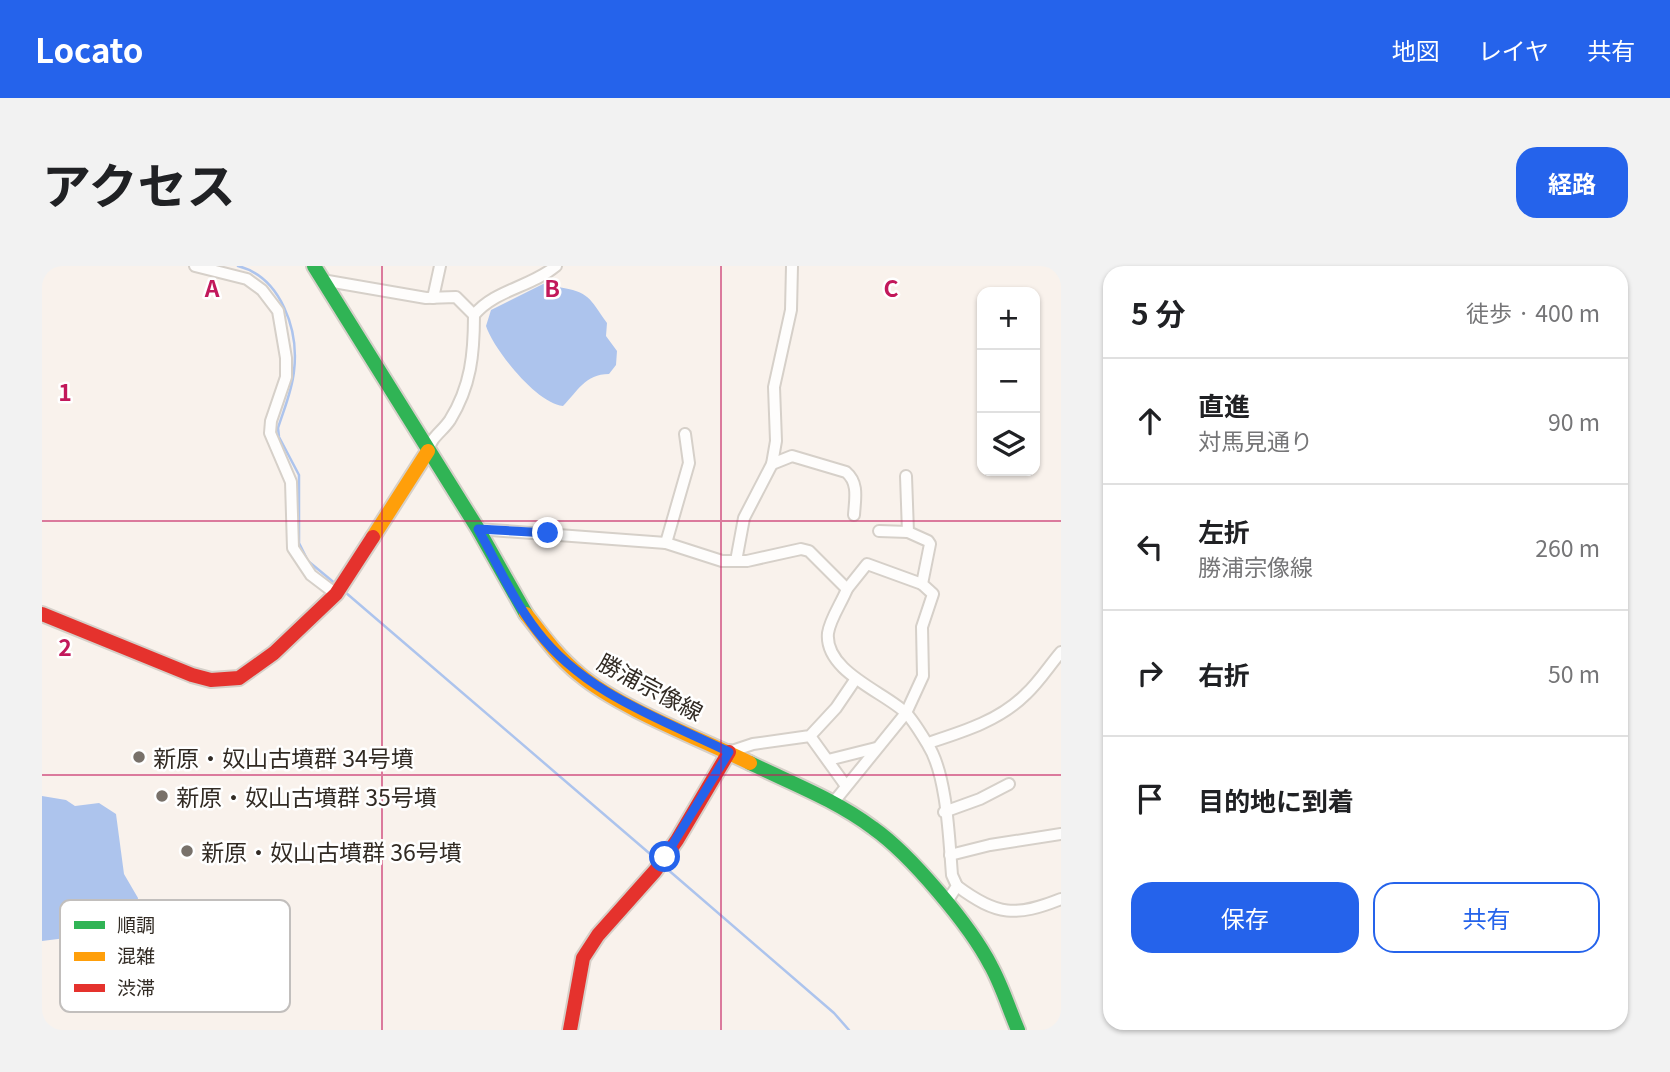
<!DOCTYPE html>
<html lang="ja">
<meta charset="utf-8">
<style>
:root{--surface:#fff;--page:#f2f2f2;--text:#202124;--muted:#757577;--line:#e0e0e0;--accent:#2563eb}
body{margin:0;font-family:Georgia,"Noto Sans JP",serif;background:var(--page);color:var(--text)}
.controls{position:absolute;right:21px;top:21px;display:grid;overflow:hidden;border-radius:14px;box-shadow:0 2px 5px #0004}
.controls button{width:63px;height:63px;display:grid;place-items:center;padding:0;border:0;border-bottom:2px solid var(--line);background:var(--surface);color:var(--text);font:35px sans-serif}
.stop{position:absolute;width:21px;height:21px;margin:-16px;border:5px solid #2563eb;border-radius:50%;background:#fff}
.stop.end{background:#2563eb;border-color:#fff;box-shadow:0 2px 7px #0008}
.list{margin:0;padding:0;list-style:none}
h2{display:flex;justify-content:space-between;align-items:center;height:91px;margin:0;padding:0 28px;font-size:30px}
h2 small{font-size:23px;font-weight:400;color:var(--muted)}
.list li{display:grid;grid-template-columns:46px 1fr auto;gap:21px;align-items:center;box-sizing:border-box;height:126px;padding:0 28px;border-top:2px solid var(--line)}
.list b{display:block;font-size:26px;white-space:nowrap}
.list p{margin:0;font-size:23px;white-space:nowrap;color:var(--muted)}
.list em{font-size:23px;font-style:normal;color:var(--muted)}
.actions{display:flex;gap:14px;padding:21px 28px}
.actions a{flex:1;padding:16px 0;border:2px solid var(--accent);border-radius:21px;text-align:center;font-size:24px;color:var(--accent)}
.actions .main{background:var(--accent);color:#fff}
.icon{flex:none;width:38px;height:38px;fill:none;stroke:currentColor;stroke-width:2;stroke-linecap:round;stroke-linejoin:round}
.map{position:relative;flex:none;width:1019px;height:764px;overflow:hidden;border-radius:21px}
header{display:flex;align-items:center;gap:42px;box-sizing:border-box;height:98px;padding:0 35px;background:var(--accent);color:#fff}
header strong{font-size:33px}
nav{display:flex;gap:38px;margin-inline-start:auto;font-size:24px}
.intro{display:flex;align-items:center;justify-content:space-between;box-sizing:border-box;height:168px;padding:0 42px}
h1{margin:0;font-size:49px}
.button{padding:18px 32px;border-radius:21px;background:var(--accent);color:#fff;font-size:24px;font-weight:700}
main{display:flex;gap:42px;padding:0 42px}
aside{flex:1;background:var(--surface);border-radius:21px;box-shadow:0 2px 5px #0004}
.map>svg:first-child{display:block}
.water{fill:#adc4ed}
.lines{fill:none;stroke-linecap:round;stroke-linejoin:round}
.stream{stroke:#adc4ed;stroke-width:2.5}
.street-casing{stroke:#d6d0c9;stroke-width:14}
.fast-casing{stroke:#d6d0c9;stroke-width:18}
.slow-casing{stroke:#d6d0c9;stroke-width:18}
.jam-casing{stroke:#d6d0c9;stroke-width:18}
.street{stroke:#fefdfc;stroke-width:10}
.fast{stroke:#30b455;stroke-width:14}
.slow{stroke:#ff9f0a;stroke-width:14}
.jam{stroke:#e5322d;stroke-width:14}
.route{stroke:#2563eb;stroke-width:9}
.grid{fill:none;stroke:#c2185b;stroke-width:2;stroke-opacity:0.55}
.poi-dot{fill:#78716a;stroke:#fff;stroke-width:2.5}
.labels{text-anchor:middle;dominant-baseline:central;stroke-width:5;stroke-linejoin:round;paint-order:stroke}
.street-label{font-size:23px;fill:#322b24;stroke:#fff}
.poi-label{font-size:23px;fill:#322b24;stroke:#fff;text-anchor:start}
.key{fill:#fff;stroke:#c2bfbd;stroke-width:2}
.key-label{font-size:19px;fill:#322b24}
.grid-label{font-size:23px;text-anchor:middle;font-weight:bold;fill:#c2185b;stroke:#fff;stroke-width:5;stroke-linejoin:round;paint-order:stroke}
</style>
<header>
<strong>Locato</strong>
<nav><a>地図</a><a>レイヤ</a><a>共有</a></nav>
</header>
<div class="intro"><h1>アクセス</h1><a class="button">経路</a></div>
<main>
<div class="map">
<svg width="1019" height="764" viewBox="0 0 1019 764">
<rect width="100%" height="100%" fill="#f9f2ec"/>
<g class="water">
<path d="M511 13 516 21C548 26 547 32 565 57L564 70 575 85 574 99 567 108C543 108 536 125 521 140 495 138 452 84 444 60L449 44Z"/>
<path d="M0 530 24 534 33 540 57 537 74 548 82 608 96 632 93 651C79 668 61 669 42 666L32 671 0 675Z"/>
</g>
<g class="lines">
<g class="stream">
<path d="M196 0C239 11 257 64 252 105 250 125 242 143 236 162L237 171 257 209V277L266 295 295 319"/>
<polyline points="303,326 614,593"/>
<polyline points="624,602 792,747 807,764"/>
</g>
<g class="street-casing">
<g id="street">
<polyline points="153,0 205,13 220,24 236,45 244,92 244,111 229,155 228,167 249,216 251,282 269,309 294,328"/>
<polyline points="280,14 384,32 414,31 432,49"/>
<polyline points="391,32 398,0"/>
<path d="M386 185C389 171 400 166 408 154 429 120 432 88 432 49 452 24 489 21 514 0"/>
<path d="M730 198 750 190 804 206C817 217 813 233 812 249"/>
<path d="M436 263 624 277 680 295H705L759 283 767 285 805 323C800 336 788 353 786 367 782 406 845 427 865 448 872 456 880 469 886 479 905 509 907 572 910 609L915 620 904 637"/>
<polyline points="837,265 866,266"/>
<polyline points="624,277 647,197 643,168"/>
<polyline points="694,295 702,252 730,198 734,175 732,121 749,44 750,0"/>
<polyline points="805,323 825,298 880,318"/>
<polyline points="768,470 804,520"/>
<path d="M886 477C920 466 957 455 984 428 997 416 1007 400 1019 386"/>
<polyline points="687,486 711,478 768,470 794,442 813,414"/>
<polyline points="786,494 834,482"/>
<polyline points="791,537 864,447 881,410 880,361 891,328 880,318 888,278 886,275 866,266 864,210"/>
<polyline points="902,546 938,533 967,518"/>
<polyline points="908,589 948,579 1019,568"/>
<path d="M915 620C955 650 974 651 1019 633"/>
</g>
</g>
<g class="fast-casing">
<g id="fast">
<polyline points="272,0 436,263 484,348"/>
<path d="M708 497C749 517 794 534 831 562 868 588 928 659 949 700 960 720 967 743 976 764"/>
</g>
</g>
<g class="slow-casing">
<g id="slow">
<polyline points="331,271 386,185"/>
<path d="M484 348C501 370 516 391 537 408 577 442 659 473 708 497"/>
</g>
</g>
<g class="jam-casing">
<g id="jam">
<polyline points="0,348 150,409 169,414 197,412 232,387 294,328 331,271"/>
<polyline points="528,764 541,692 556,669 613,605 635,574 687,486"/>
</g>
</g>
<use href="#street" class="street"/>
<use href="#fast" class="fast"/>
<use href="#slow" class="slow"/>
<use href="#jam" class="jam"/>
</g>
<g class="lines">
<path class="route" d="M506 267 436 263C455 297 471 334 495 365 542 427 619 453 687 486L623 591"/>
</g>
<path class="grid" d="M340 0V764M679 0V764M0 255H1019M0 509H1019"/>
<g class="poi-dot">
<circle cx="97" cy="491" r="7"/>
<circle cx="120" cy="530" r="7"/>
<circle cx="145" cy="585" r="7"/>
</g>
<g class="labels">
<g class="street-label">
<text transform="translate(609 420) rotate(28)">勝浦宗像線</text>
</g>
<g class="poi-label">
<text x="111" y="491">新原・奴山古墳群 34号墳</text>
<text x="134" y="530">新原・奴山古墳群 35号墳</text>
<text x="159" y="585">新原・奴山古墳群 36号墳</text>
</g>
</g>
<rect x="18" y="634" width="230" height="112" rx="10" class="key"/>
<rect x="32" y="655" width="31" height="8" fill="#30b455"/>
<rect x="32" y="686" width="31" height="9" fill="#ff9f0a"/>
<rect x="32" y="718" width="31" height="8" fill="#e5322d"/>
<g class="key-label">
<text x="75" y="666">順調</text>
<text x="75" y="697">混雑</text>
<text x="75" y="729">渋滞</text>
</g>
<g class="grid-label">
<text x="170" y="31">A</text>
<text x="510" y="31">B</text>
<text x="849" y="31">C</text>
<text x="23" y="135">1</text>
<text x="23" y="390">2</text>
</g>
</svg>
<div class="controls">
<button>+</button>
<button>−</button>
<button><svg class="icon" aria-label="layers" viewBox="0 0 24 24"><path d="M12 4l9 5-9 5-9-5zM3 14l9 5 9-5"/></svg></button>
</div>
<div class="stop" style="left:623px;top:591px"></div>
<div class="stop end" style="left:506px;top:267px"></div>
</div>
<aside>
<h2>5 分<small>徒歩 · 400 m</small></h2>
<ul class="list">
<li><svg class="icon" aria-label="ahead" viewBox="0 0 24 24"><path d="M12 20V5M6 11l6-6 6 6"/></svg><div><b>直進</b><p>対馬見通り</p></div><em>90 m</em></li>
<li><svg class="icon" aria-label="left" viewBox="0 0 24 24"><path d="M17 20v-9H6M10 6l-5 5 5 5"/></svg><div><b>左折</b><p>勝浦宗像線</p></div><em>260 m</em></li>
<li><svg class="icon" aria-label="right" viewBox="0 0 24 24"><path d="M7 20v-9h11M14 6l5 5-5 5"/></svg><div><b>右折</b></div><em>50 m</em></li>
<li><svg class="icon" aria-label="arrive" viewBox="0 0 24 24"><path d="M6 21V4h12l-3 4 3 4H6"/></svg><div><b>目的地に到着</b></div></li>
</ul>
<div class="actions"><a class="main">保存</a><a>共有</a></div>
</aside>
</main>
